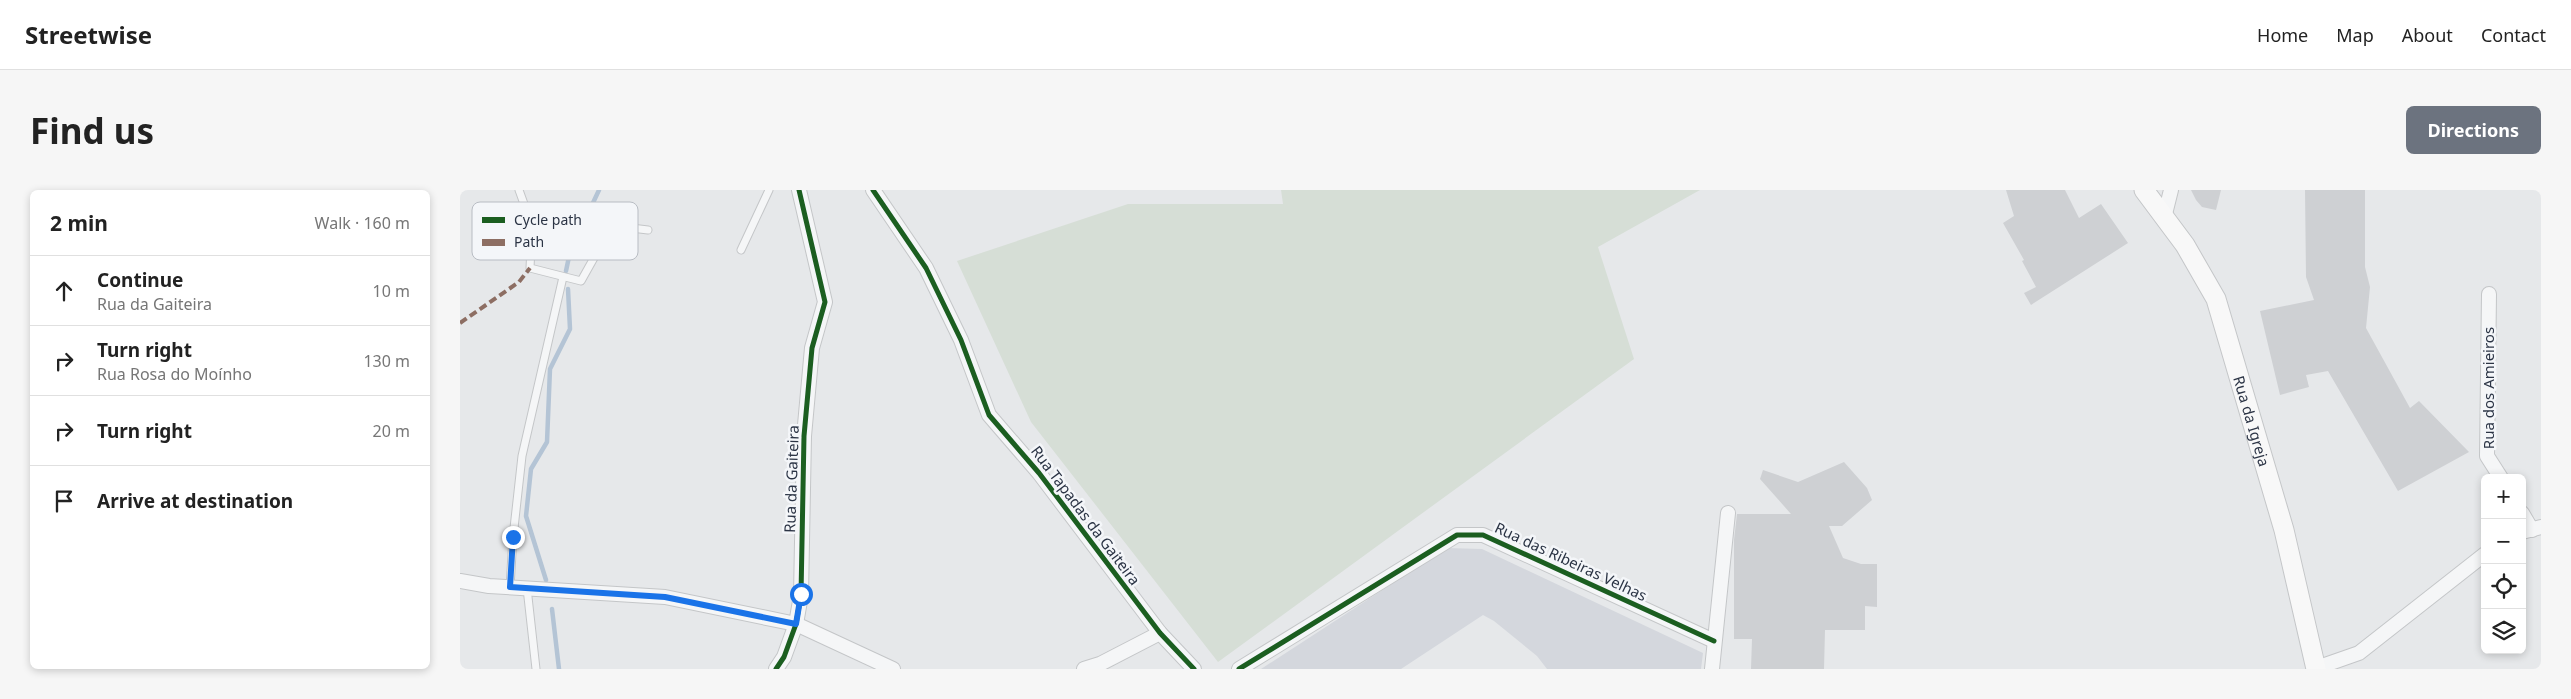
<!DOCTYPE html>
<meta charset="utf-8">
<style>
:root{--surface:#fff;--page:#f6f6f6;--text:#222;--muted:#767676;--line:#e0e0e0;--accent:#6c737f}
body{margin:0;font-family:"Noto Sans",sans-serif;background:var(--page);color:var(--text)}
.controls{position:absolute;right:15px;bottom:15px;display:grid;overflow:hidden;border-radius:8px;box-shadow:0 2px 8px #0003}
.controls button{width:45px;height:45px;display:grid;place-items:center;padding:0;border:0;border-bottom:1px solid var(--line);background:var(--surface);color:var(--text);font:25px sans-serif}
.stop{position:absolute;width:15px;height:15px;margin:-11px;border:4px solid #1a73e8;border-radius:50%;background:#fff}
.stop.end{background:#1a73e8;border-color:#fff;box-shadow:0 1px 5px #0008}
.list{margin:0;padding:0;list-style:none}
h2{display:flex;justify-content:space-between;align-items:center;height:65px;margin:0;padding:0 20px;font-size:21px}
h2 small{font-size:16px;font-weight:400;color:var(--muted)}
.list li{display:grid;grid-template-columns:32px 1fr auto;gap:15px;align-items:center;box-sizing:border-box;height:70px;padding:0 20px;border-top:1px solid var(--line)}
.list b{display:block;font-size:19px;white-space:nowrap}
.list p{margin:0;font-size:16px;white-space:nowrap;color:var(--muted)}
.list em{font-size:16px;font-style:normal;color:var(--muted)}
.icon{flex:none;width:28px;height:28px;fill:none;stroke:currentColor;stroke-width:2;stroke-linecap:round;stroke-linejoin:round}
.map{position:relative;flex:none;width:2081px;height:479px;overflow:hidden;border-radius:8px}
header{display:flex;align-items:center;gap:30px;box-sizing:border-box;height:70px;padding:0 25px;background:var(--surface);border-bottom:1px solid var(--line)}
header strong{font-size:24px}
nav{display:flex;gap:28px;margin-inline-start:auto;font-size:18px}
.intro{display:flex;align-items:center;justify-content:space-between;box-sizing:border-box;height:120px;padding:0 30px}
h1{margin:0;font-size:35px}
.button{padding:12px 22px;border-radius:8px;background:var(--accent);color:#fff;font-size:18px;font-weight:700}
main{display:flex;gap:30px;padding:0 30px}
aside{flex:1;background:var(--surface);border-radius:8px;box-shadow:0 2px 8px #0003}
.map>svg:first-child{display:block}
.built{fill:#d4d7dd}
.green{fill:#d6ded6}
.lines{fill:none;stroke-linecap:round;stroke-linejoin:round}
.stream{stroke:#b4c4d5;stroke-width:4.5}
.building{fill:#ced0d3}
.lane-casing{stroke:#c4c6c8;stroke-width:9}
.street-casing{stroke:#c4c6c8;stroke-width:16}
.secondary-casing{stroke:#c4c6c8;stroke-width:21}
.lane{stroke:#f5f6f7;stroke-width:7}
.street{stroke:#f5f6f7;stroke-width:14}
.secondary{stroke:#f8f8f8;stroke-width:19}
.quiet{stroke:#8d6e63;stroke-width:4;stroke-dasharray:8 4;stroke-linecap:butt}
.cycleway-casing{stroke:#f4f6f9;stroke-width:8}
.cycleway{stroke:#1b5e20;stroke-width:5}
.route{stroke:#1a73e8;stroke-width:6}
.labels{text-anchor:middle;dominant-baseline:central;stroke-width:5;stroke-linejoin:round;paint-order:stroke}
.street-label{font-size:15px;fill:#2b3445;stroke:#f4f6f9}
.key{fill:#f4f6f9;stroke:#b8bcc3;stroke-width:1}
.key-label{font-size:14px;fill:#2b3445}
</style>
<header>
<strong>Streetwise</strong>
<nav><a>Home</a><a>Map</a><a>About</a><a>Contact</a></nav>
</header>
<div class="intro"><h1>Find us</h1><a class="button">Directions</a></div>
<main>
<aside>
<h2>2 min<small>Walk · 160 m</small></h2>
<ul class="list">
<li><svg class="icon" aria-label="ahead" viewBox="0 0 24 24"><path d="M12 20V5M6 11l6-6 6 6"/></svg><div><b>Continue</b><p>Rua da Gaiteira</p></div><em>10 m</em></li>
<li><svg class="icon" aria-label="right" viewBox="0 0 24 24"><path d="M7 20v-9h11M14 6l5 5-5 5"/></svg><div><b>Turn right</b><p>Rua Rosa do Moínho</p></div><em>130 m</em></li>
<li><svg class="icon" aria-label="right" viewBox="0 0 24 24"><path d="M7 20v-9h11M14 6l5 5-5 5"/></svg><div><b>Turn right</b></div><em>20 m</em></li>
<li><svg class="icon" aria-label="arrive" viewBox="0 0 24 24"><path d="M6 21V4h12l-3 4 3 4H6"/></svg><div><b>Arrive at destination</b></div></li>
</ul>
</aside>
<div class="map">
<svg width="2081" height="479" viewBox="0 0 2081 479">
<rect width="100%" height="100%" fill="#e6e8ea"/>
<polygon class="built" points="987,358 1022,359 1243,463 1241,479 1087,479 1077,466 1034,431 1023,425 941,479 801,479"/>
<polygon class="green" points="821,0 1240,0 1138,57 1174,169 758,472 571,232 497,71 668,14 823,14"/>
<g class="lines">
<g class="stream">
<polyline points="106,81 110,62 139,0"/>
<polyline points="86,390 66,326 71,279 87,252 90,179 110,139 108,99"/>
<polyline points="92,419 99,479"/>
</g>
</g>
<g class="building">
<polygon points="1546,0 1605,0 1619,28 1641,14 1668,53 1571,115 1564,103 1576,97 1562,71 1564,70 1543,33 1554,26"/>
<polygon points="1731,0 1761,0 1756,20 1742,17 1736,10"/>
<polygon points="1845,0 1905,0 1905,77 1910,97 1906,138 1950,218 1959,211 2009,262 1938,301 1868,181 1846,185 1849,197 1820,205 1800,121 1854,110 1846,87"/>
<polygon points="1384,272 1407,298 1412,310 1382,336 1369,336 1383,368 1401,374 1417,374 1417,417 1405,416 1405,440 1365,440 1364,479 1291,479 1292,449 1274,449 1274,350 1277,324 1331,324 1300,289 1303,280 1338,292"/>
</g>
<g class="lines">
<g class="lane-casing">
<g id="lane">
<polyline points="59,0 72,36 70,78 121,91 135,66 163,37 188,40"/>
<polyline points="281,60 309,0"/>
<polyline points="50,397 53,347 62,266 103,87"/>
<polyline points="67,398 76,479"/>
</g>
</g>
<g class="street-casing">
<g id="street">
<polyline points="413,0 466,78 501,150 529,225 579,283 700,443 734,479"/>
<polyline points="1704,28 1711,0"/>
<polyline points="2029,104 2027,266 2041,288"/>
<polyline points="2062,323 2072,340"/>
<polyline points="2062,342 2081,337"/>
<polyline points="0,391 29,396 205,407 336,434 433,479"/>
<polyline points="1856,478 1899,463 2025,364"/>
<polyline points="316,479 324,467 336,434 341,405 344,246 352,158 365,112 339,0"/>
<polyline points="624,479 640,474 700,443"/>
<polyline points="779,479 997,345 1023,345 1254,451"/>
<polyline points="1252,479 1268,323"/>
</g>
</g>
<g class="secondary-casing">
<g id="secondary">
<path id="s1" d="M1684 0 1725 55 1756 109 1824 340 1856 479"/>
</g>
</g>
<use href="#lane" class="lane"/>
<use href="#street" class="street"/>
<use href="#secondary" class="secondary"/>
<polyline class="quiet" points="0,133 59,92 70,78"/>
<g class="cycleway-casing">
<g id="cycleway">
<polyline points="413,0 466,78 501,150 529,225 579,283 700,443 734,479"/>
<polyline points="316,479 324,467 336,434 341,405 344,246 352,158 365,112 339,0"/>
<polyline points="779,479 997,345 1023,345 1254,451"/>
</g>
</g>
<use href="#cycleway" class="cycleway"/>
</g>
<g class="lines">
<polyline class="route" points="53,347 50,397 205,407 336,434 341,404"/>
</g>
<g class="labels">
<g class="street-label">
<text transform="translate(2028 198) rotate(-90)">Rua dos Amieiros</text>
<text stroke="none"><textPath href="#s1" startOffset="258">Rua da Igreja</textPath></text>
<text transform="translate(331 289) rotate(-88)">Rua da Gaiteira</text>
<text transform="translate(626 325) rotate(53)">Rua Tapadas da Gaiteira</text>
<text transform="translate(1111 371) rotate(25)">Rua das Ribeiras Velhas</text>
</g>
</g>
<rect x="12" y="12" width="166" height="58" rx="8" class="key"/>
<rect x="22" y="27" width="23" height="6" fill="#1b5e20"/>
<rect x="22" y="49" width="23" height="7" fill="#8d6e63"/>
<g class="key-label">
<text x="54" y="35">Cycle path</text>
<text x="54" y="57">Path</text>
</g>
</svg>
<div class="controls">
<button>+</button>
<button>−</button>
<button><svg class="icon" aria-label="locate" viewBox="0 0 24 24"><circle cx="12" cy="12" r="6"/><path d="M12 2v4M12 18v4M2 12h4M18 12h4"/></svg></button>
<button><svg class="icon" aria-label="layers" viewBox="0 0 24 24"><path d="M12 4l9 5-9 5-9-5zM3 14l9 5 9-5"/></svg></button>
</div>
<div class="stop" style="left:341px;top:404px"></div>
<div class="stop end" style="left:53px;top:347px"></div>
</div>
</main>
